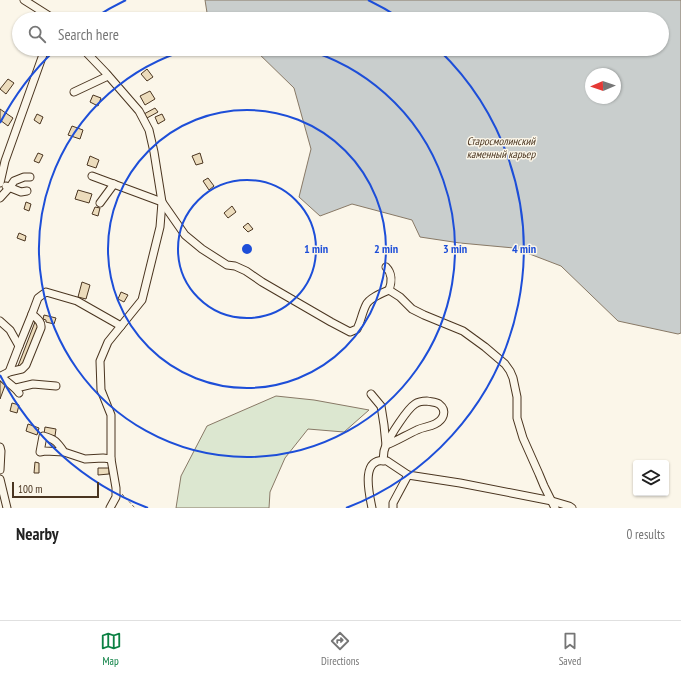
<!DOCTYPE html>
<meta charset="utf-8">
<style>
:root{--surface:#fff;--page:#f6f6f6;--text:#222;--muted:#767676;--line:#e0e0e0;--accent:#0b8043}
body{margin:0;font-family:"PT Sans Narrow",sans-serif;background:var(--page);color:var(--text)}
.controls{position:absolute;right:12px;bottom:12px;display:grid;overflow:hidden;border-radius:4px;box-shadow:0 1px 3px #0004}
.controls button{width:36px;height:36px;display:grid;place-items:center;padding:0;border:0;border-bottom:1px solid var(--line);background:var(--surface);color:var(--text);font:20px sans-serif}
.compass{position:absolute;left:585px;top:68px;width:36px;height:36px;border-radius:50%;background:var(--surface);box-shadow:0 1px 3px #0004;rotate:268deg}
.scale{position:absolute;left:12px;bottom:10px;width:87px;box-sizing:border-box;padding-left:4px;border:2px solid #4a3520;border-top:0;font-size:11px;line-height:14px;white-space:nowrap;color:#4a3520;-webkit-text-stroke:3px #fbf6e9;paint-order:stroke}
.list{margin:0;padding:0;list-style:none}
h2{display:flex;justify-content:space-between;align-items:center;height:52px;margin:0;padding:0 16px;font-size:17px}
h2 small{font-size:13px;font-weight:400;color:var(--muted)}
.icon{flex:none;width:22px;height:22px;fill:none;stroke:currentColor;stroke-width:2;stroke-linecap:round;stroke-linejoin:round}
.map{position:relative;flex:none;width:681px;height:508px;overflow:hidden}
.search{position:absolute;background:var(--surface);box-shadow:0 1px 3px #0004;left:12px;right:12px;top:12px;height:44px;display:flex;align-items:center;gap:10px;box-sizing:border-box;padding:0 14px;border-radius:22px;color:var(--muted);font-size:15px}
.sheet{height:112px;background:var(--surface)}
nav{display:flex;justify-content:space-around;align-items:center;box-sizing:border-box;height:56px;border-top:1px solid var(--line);background:var(--surface);font-size:11px;color:var(--muted)}
nav a{display:grid;justify-items:center;gap:2px}
nav .on{color:var(--accent)}
.map>svg:first-child{display:block}
.green{fill:#dce7d0;stroke:#887966}
.water{fill:#c9cecd;stroke:#887966;fill-rule:evenodd}
.building{fill:#ecdcbc;stroke:#4a3520}
.lines{fill:none;stroke-linecap:round;stroke-linejoin:round}
.minor-casing{stroke:#4a3520;stroke-width:9}
.path{stroke:#7f6f5c;stroke-width:1;stroke-dasharray:3 2;stroke-linecap:butt}
.minor{stroke:#fbf6e9;stroke-width:7}
.ring{fill:none;stroke:#1d4ed8;stroke-width:2}
.labels{text-anchor:middle;dominant-baseline:central;stroke-width:3;stroke-linejoin:round;paint-order:stroke}
.water-label{font-size:11px;font-style:italic;fill:#4a3520;stroke:#fbf6e9}
.centre{fill:#1d4ed8;stroke:#fbf6e9;stroke-width:2}
.ring-label{font-size:12px;text-anchor:middle;font-weight:bold;fill:#1d4ed8;stroke:#fbf6e9;stroke-width:3;stroke-linejoin:round;paint-order:stroke}
</style>
<div class="map">
<svg width="681" height="508" viewBox="0 0 681 508">
<rect width="100%" height="100%" fill="#fbf6e9"/>
<polygon class="green" points="276,396 314,400 369,410 344,432 308,429 285,458 270,492 269,508 176,508 181,476 207,426"/>
<path class="water" d="M205 0H681V333L678 334 618 321 561 266 514 248 460 243 420 237 412 220 352 204 320 216 299 197 311 149 294 88 254 49H662V19H208ZM591 74H615V98H591Z"/>
<g class="building">
<polygon points="147,69 153,77 147,81 141,74"/>
<polygon points="8,79 14,83 6,94 0,89"/>
<polygon points="150,91 155,99 145,105 140,96"/>
<polygon points="93,95 101,98 98,106 90,102"/>
<polygon points="155,108 158,112 147,118 144,114"/>
<polygon points="0,109 13,118 8,126 0,120"/>
<polygon points="37,114 43,117 40,124 34,120"/>
<polygon points="162,114 165,120 158,124 155,117"/>
<polygon points="72,126 83,130 80,139 68,135"/>
<polygon points="38,153 43,155 39,163 34,161"/>
<polygon points="200,153 203,163 196,165 192,156"/>
<polygon points="90,156 99,160 96,168 87,165"/>
<polygon points="208,178 214,186 209,190 203,181"/>
<polygon points="78,190 92,194 89,203 75,199"/>
<polygon points="26,202 31,204 29,211 24,209"/>
<polygon points="232,206 236,212 228,218 224,213"/>
<polygon points="95,207 100,208 98,216 92,214"/>
<polygon points="248,223 253,229 248,232 243,227"/>
<polygon points="19,233 26,236 25,241 17,238"/>
<polygon points="82,282 90,285 86,299 78,297"/>
<polygon points="121,292 128,295 124,302 118,299"/>
<polygon points="44,315 56,318 54,324 46,322 46,320 43,319"/>
<polygon points="35,322 41,324 26,363 21,367 18,366"/>
<polygon points="0,381 6,383 0,399"/>
<polygon points="12,403 19,405 17,413 10,411"/>
<polygon points="28,424 39,428 37,435 26,431"/>
<polygon points="45,427 56,429 55,436 44,434"/>
<polygon points="35,462 39,463 39,473 34,473"/>
<polygon points="98,468 109,468 109,474 98,475"/>
</g>
<g class="lines">
<g class="minor-casing">
<g id="minor">
<polyline points="24,0 54,19"/>
<polyline points="83,49 106,73 139,111 149,130 154,152 162,202 160,227 142,300 108,342 100,361 101,390 111,415 111,459 116,488 116,497 110,508"/>
<polyline points="74,92 108,76"/>
<path d="M92 176 162 202 185 235 202 249 227 265 235 266 246 271 262 282 331 322 350 332 357 329C361 321 362 313 366 305 369 298 382 293 389 290L400 297 412 309 424 315 463 331 485 347 505 364 510 371 513 378 517 397V418L523 438 539 474 544 486 555 508"/>
<polyline points="0,183 5,161 45,49"/>
<polyline points="6,186 21,192 27,191"/>
<polyline points="0,198 10,187 14,181 24,177 30,177"/>
<polyline points="100,203 114,184"/>
<path d="M386 267C392 273 392 282 389 290"/>
<polyline points="0,321 10,330 19,346 9,372"/>
<polyline points="19,346 32,314"/>
<polyline points="16,388 33,384 56,386"/>
<path d="M19 393C14 386 6 382 1 376L9 372 22 369 26 365 41 328C42 321 36 318 32 314L38 298 46 292 77 301 121 326"/>
<polyline points="371,394 381,406 384,425 386,445 384,451 383,461"/>
<path d="M427 401C431 402 436 402 439 404 448 411 443 420 435 424 429 427 423 427 417 430 406 435 397 441 386 445 390 436 407 409 415 404 418 402 423 401 427 401Z"/>
<polyline points="0,447 1,451 0,470"/>
<path d="M64 452C57 442 55 439 43 436L40 452 45 451 64 452 85 459 103 458 111 459"/>
<polyline points="0,479 7,508"/>
<path d="M372 508C369 493 360 456 387 461L408 475 460 483 552 501 569 506 572 508"/>
<polyline points="393,508 393,503 408,475"/>
</g>
</g>
<polyline class="path" points="122,494 135,508"/>
<use href="#minor" class="minor"/>
</g>
<g class="ring">
<circle cx="247" cy="249" r="69"/>
<circle cx="247" cy="249" r="139"/>
<path d="M304 49A208 208 0 1 1 190 49"/>
<path d="M148 508A277 277 0 0 1 0 375M0 123A277 277 0 0 1 55 50M94 18A277 277 0 0 1 126 0M368 0A277 277 0 0 1 400 18M439 50A277 277 0 0 1 346 508"/>
</g>
<g class="labels">
<g class="water-label">
<text x="501" y="141">Старосмолинский<tspan x="501" dy="13">каменный карьер</tspan></text>
</g>
</g>
<circle cx="247" cy="249" r="6" class="centre"/>
<g class="ring-label">
<text x="316" y="253">1 min</text>
<text x="386" y="253">2 min</text>
<text x="455" y="253">3 min</text>
<text x="524" y="253">4 min</text>
</g>
</svg>
<div class="controls">
<button><svg class="icon" aria-label="layers" viewBox="0 0 24 24"><path d="M12 4l9 5-9 5-9-5zM3 14l9 5 9-5"/></svg></button>
</div>
<svg class="compass" viewBox="-18 -18 36 36"><path d="M0-13l5 13h-10z" fill="#e53935"/><path d="M0 13l5-13h-10z" fill="#767676"/></svg>
<div class="scale">100 m</div>
<div class="search"><svg class="icon" aria-label="search" viewBox="0 0 24 24"><circle cx="10" cy="10" r="6"/><path d="M15 15l6 6"/></svg>Search here</div>
</div>
<section class="sheet">
<h2>Nearby<small>0 results</small></h2>
<ul class="list">
</ul>
</section>
<nav>
<a class="on"><svg class="icon" aria-label="map" viewBox="0 0 24 24"><path d="M3 6l6-2 6 2 6-2v14l-6 2-6-2-6 2zM9 4v14M15 6v14"/></svg>Map</a>
<a><svg class="icon" aria-label="directions" viewBox="0 0 24 24"><path d="M12 3l9 9-9 9-9-9zM9 14v-3h6M13 9l2 2-2 2"/></svg>Directions</a>
<a><svg class="icon" aria-label="saved" viewBox="0 0 24 24"><path d="M7 4h10v16l-5-4-5 4z"/></svg>Saved</a>
</nav>
